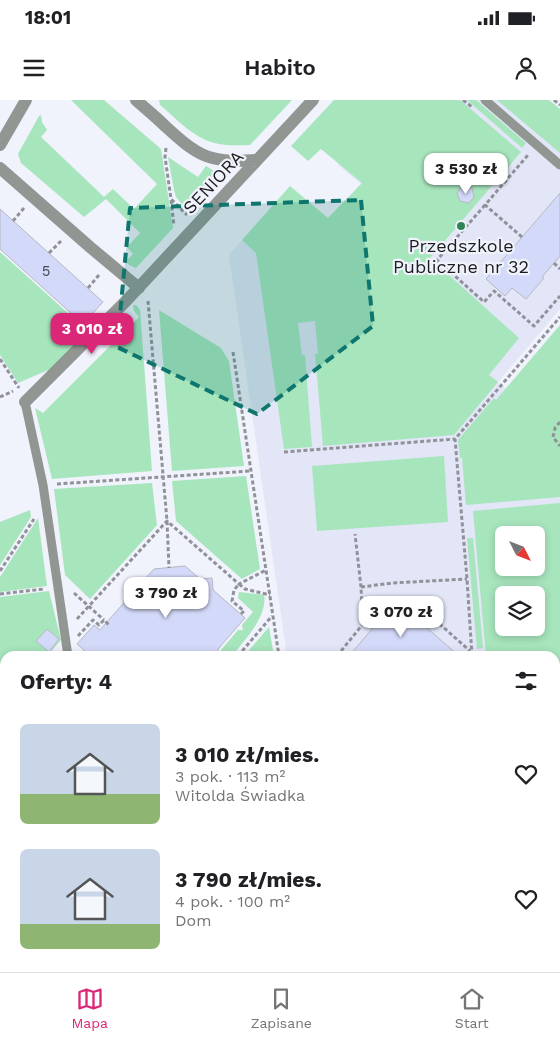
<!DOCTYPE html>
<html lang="pl">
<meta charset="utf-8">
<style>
body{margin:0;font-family:"Work Sans",sans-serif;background:#f2f2f2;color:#202124;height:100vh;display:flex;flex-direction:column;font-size:19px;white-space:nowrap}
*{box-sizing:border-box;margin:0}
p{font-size:16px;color:#757577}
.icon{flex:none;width:28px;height:28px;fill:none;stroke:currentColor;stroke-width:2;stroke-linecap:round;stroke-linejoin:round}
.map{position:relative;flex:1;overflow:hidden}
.sheet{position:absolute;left:0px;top:551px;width:560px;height:321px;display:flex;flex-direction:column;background:#fff;border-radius:15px 15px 0 0;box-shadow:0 2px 8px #0003}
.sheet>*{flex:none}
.needle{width:32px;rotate:132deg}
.controls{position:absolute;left:495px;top:426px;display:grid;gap:10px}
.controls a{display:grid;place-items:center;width:50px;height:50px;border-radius:8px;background:#fff;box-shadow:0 2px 8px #0003;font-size:25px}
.price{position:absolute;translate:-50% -42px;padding:0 11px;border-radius:10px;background:#fff;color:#222;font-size:16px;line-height:32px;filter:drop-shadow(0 1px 2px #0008)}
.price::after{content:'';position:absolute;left:50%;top:30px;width:15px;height:11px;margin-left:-8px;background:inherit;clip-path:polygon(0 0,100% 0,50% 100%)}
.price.current{background:#db2777;color:#fff}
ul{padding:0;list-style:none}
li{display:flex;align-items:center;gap:15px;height:125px;padding:0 20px}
li span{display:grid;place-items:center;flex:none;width:140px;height:100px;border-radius:8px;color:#555}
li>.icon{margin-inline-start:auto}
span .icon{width:60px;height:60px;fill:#fffc;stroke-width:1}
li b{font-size:21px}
h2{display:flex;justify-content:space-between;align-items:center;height:60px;padding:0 20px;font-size:21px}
.status{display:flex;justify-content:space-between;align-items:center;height:35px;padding:0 25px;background:#fff;direction:ltr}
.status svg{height:14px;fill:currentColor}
header{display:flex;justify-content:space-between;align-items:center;height:65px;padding:0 20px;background:#fff;font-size:22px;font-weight:600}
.tabs{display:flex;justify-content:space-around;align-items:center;height:70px;border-top:1px solid #e0e0e0;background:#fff;font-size:14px;color:#757577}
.tabs a{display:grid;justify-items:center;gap:2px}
.tabs .current{color:#db2777}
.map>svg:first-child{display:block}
.built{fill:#e2e6f7;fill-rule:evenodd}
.green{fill:#a7e5bd;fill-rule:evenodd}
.building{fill:#d3d9f8;stroke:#b7b8c2}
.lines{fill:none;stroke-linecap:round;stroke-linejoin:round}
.path{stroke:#919299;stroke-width:3;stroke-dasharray:4 2.5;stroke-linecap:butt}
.lane{stroke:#929693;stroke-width:9}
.street{stroke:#929693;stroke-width:12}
.marked{fill:#0f766e;fill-opacity:0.2;stroke:#0f766e;stroke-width:4;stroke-dasharray:10 6;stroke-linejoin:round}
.poi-dot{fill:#308456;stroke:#f0f2fc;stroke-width:2}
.labels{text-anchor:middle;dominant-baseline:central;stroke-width:4.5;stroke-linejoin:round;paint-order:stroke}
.number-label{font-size:15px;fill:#494b55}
.street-label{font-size:18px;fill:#1b1c1f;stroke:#f0f2fc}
.poi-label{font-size:18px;fill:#1b1c1f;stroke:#f0f2fc}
</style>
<div class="status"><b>18:01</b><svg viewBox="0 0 49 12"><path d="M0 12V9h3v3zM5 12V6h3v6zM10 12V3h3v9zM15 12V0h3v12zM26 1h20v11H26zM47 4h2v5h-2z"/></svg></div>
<header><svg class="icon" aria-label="menu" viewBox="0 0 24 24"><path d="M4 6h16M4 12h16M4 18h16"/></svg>Habito<svg class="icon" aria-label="person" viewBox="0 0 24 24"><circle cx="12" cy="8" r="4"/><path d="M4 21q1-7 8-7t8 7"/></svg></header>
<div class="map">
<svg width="560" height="872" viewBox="0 0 560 872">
<rect width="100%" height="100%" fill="#f0f2fc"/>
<path class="built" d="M393,0H508L560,44V209L498,282L506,289L496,300L560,354V872H338L332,868H555V556H287L229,155L280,98L341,149L383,102L338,65ZM504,435H536V468H504ZM504,495H536V528H504Z
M9,868H226L231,872H5Z"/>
<path class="green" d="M71,0H104L161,49L173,128L136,168L131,166L125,162L133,154L127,147L140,133L106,99L84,117L21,63L18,54L39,16L41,15L42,22L47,30L41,37L104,97L113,89L134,109L157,84Z
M159,0H292L250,45C240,45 229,46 219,44C195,40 178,20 160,5Z
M334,0H460L521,52L430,158L519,238L489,275L498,282L454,335L323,346L315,254L318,253L315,221L298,223L302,255H305L312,347L284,349L256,153L242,140L290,86L328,118L362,83L321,49L308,61L291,46Z
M467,0H476L526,43L522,48Z
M497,0H549L560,9V53Z
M168,57L198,77L206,66L214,71L218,79L188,112L176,97L174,90Z
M0,152L89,232L53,268L18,283L0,255Z
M134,205H136L140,210L152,371L52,379L35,308L43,313L139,217L134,211L133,206Z
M159,210L221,248L229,261L244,366L172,371Z
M560,225V397L466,405L462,358H460L458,340L494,298L496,300Z
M444,356L448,422L317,431L312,366Z
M246,376L260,469L242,479L176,421L172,381Z
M152,383L157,425L90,499L65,475L54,389Z
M560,403V576H555V556H486L473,411ZM504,435H536V468H504ZM504,495H536V528H504Z
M30,410L31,417L0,465V422Z
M38,418L47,486L0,492V477Z
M467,438H473L483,548L477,549Z
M49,491L61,540L47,556H5V617L3,619L5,621V868H33L29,872H0V497Z
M239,492L264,495C268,516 244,541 232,556H221V550L238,530H243L242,525L253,512L238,498Z
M269,527L274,556H244Z
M555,587H560V636L555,642Z
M555,867L560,872H500L499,868Z
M43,868H112L108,872H49Z
M182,868H320L321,872H181L183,869Z"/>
<path class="building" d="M463,86L472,88L474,97L469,103L460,101L457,93Z
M560,93V156L542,177L544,178L526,199L512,188L505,196L486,179Z
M0,109L103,202L83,224L0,149Z
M185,466L200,479L212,478L213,490L245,518L218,549V556H84V550L77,544L94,525L100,530L129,497L128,484L141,483L154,469Z
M396,501L459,556H349Z
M47,529L59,539L49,552L36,541Z"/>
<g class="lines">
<path class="path" d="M463,0L472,7
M554,0L560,5
M166,48L165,57L171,99L187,115
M171,100L174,126
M485,105L437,160L484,202L494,191L534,226L560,196
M13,121L24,108
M522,137L485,105L528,55
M49,153L61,141
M554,163L560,169
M88,188L99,175
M148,201L167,421L169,468
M233,252L279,556
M0,259L19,288
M0,297L13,291
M560,322L555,328L553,337L560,346
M284,352L455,339
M57,384L250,371
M0,471L34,419
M361,487L392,483L467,479
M74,493L104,520
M0,494L44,489
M415,502L470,551
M241,514L244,511L232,501L234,490L239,484L245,489L270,495
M77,519L167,421L239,484L266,470
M78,536L93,520L99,525L104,520L109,525
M238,556L272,516
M337,556L363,524L361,487L355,434
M472,556L467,479L455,339L560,217
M555,582L560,581
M0,665L5,669
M0,816L5,811
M41,868L46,872
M145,868L150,872
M311,868L317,872
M325,868L327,872
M491,868L492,872
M33,872L37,868"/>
<path class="lane" d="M485,0L560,65
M25,302L43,385L68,556"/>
<path class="street" d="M136,0C146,9 156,17 165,26C177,37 191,50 206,56C222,62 240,61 257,60
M0,45L26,0
M0,68L90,147L139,188
M25,302L127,200L313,0"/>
</g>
<path class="marked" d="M361,100L373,226L257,314L117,247L130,108Z"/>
<circle class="poi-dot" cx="461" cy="126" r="5"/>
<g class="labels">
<g class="number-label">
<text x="46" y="171">5</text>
</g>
<g class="street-label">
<text transform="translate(213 82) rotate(-47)">SENIORA</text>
</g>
<g class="poi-label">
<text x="461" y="145">Przedszkole<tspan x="461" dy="21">Publiczne nr 32</tspan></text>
</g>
</g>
</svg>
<div class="controls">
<a><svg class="needle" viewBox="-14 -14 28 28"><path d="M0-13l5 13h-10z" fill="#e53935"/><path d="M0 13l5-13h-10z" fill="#757577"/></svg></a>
<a><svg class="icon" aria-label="layers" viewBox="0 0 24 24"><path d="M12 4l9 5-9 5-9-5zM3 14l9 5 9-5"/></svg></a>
</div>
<b class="price" style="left:466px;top:95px">3 530 zł</b>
<b class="price current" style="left:92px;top:255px">3 010 zł</b>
<b class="price" style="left:166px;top:519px">3 790 zł</b>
<b class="price" style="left:401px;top:538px">3 070 zł</b>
<section class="sheet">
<h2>Oferty: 4<svg class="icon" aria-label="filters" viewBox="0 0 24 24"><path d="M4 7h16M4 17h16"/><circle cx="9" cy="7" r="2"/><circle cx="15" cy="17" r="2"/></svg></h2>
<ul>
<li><span style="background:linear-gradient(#c9d6e8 70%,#8fb573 0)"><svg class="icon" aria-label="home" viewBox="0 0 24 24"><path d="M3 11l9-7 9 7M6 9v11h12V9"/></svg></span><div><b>3 010 zł/mies.</b><p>3 pok. · 113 m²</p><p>Witolda Świadka</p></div><svg class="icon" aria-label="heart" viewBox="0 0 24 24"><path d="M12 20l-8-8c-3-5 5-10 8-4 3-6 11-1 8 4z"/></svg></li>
<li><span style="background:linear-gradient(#c9d6e8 75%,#8fb573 0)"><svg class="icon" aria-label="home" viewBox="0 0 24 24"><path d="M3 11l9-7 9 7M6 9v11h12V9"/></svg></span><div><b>3 790 zł/mies.</b><p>4 pok. · 100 m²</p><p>Dom</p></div><svg class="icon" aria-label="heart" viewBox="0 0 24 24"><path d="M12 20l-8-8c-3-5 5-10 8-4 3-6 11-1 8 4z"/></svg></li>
</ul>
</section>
</div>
<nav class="tabs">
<a class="current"><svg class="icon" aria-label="map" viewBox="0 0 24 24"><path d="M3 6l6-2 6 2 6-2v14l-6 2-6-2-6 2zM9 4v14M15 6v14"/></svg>Mapa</a>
<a><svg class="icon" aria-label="saved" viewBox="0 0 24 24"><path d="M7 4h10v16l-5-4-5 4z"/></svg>Zapisane</a>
<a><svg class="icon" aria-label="home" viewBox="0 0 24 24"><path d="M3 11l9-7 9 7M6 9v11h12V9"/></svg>Start</a>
</nav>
